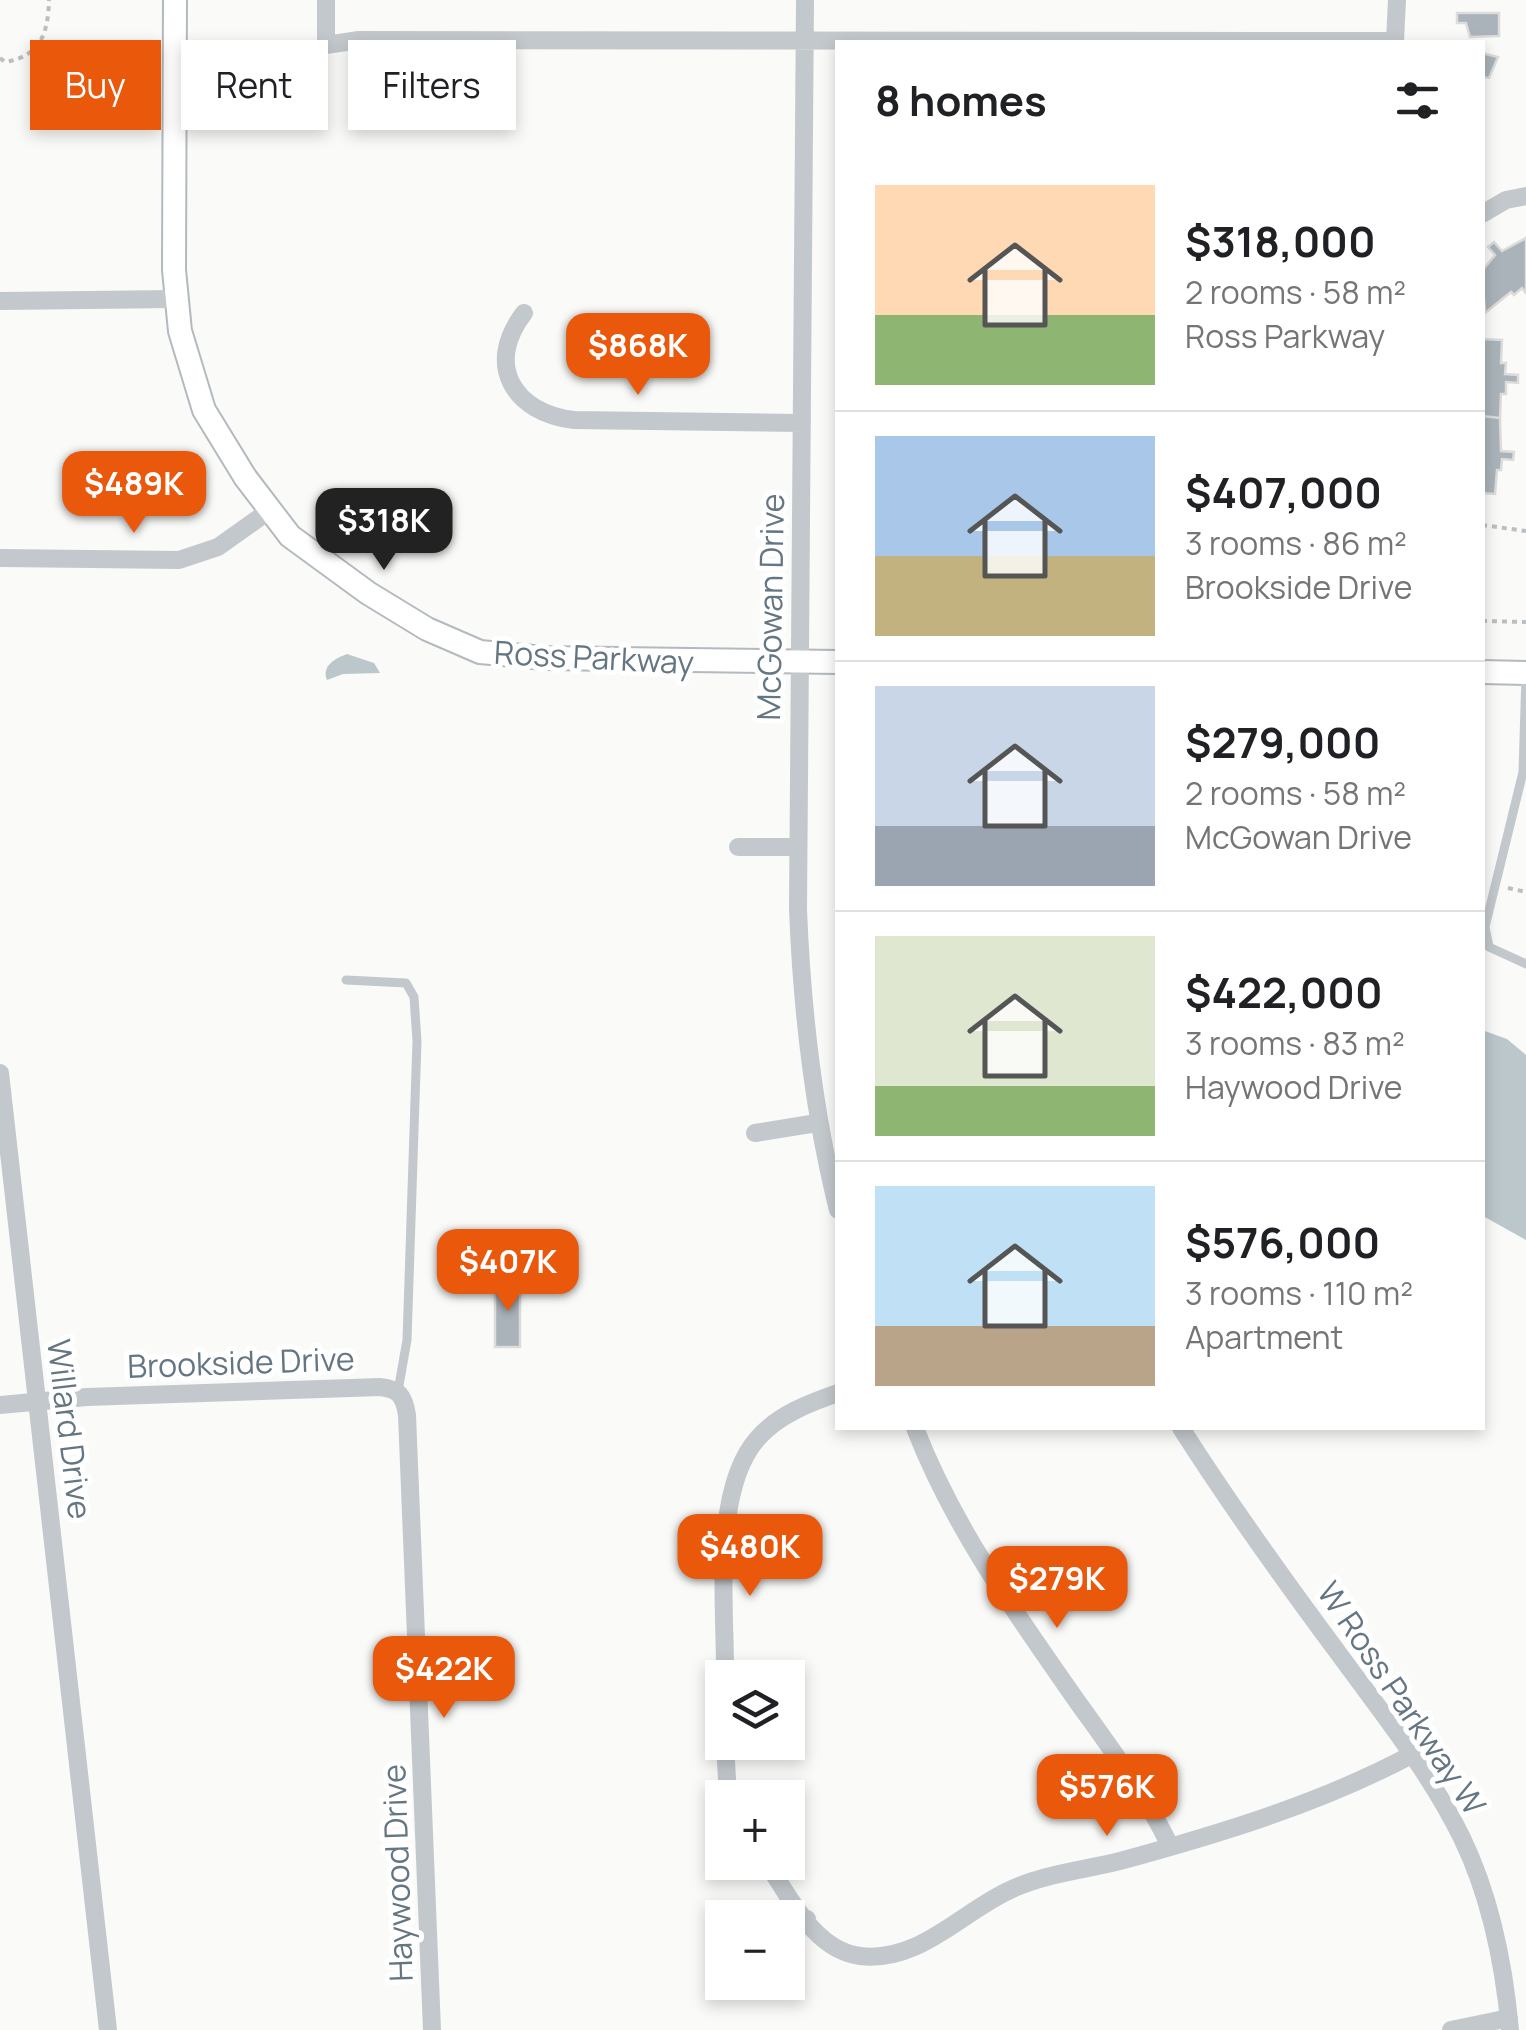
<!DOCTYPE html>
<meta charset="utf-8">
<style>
body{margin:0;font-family:Manrope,sans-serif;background:#f6f6f6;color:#202124;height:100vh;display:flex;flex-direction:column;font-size:38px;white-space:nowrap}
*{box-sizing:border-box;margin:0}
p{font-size:32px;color:#757577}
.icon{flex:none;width:55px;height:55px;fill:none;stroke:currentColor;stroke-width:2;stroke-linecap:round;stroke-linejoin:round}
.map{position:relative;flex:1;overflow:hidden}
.sheet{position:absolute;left:835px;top:40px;width:650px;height:1390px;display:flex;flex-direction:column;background:#fff;border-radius:0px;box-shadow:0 5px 15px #0003}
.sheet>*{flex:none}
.guide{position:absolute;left:30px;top:40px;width:655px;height:90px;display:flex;gap:20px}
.fabs{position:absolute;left:705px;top:1660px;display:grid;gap:20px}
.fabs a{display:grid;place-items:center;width:100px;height:100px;border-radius:0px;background:#fff;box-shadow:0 5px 15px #0003;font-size:50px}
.price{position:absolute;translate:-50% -85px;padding:0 22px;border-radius:20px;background:#ea580c;color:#fff;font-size:32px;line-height:65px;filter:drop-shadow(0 2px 5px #0008)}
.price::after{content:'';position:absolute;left:50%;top:60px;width:30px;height:22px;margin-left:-15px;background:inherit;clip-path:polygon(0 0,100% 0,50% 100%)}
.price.current{background:#222;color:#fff}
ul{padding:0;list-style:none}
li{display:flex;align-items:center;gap:30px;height:250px;padding:0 40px}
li+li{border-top:2px solid #e0e0e0}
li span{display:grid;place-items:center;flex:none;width:280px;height:200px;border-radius:0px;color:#555}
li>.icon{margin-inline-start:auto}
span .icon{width:120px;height:120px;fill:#fffc;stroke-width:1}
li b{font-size:42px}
h2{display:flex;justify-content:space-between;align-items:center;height:120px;padding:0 40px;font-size:42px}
.tag{padding:0 35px;border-radius:0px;background:#fff;box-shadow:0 5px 15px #0003;font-size:35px;line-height:90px}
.tag.current{background:#ea580c;color:#fff}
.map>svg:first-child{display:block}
.water{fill:#bbc7cb}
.building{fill:#aab3b9;stroke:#dcdcda;stroke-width:2.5}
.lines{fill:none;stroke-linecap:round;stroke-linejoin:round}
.secondary-casing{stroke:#b3babf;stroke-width:26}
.path{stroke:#bbbfc2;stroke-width:4;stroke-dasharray:5 5;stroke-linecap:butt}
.lane{stroke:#c3c8cc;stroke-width:9}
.street{stroke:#c3c8cc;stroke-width:18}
.secondary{stroke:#fff;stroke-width:22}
.labels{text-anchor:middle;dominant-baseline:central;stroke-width:10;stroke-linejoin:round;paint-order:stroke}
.street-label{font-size:32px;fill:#657683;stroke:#fff}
</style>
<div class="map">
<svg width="1526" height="2030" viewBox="0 0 1526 2030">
<rect width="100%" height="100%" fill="#fafaf8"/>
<path class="water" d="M347,654L374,663L380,673L343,674L327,680C321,666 336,658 347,654Z
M1482,1030L1507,1039L1526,1055V1240L1483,1216Z"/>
<path class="building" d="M1457,13H1499V36L1470,37L1466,23H1457Z
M1482,53L1498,57L1489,78L1482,77Z
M1526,238V293L1522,288L1514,295L1511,292L1485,313L1482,271L1495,255L1488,247L1494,242L1502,251Z
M1482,339L1502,340L1501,363H1506L1505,374L1518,375V383L1506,382V394H1501L1500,418L1482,416Z
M1482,416L1500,418L1501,451L1514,452L1513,460L1502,459L1501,470H1497L1495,494L1482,493Z
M520,1281V1347H495V1282Z"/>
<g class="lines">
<defs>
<path id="secondary" d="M175,0L174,270L180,331L204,410L245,477L290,536L368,593L427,629L480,652L544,658L838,662
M1482,672L1526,673"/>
</defs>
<use href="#secondary" class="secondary-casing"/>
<path class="path" d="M0,58L5,62C41,56 48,33 49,0
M1482,525L1526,531
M1482,621L1526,622
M1508,888L1526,892"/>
<path class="lane" d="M1526,675L1523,772L1485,927L1489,947L1526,964
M346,980L406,983L414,997L417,1041L407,1340L398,1391"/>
<path class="street" d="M326,0V45L359,40L1378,41H1395L1397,0
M805,0L798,909C802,1012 813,1110 838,1210
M1482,214L1506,200L1526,196
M0,301L175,299
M524,313C484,365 514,413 574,420L802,423
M0,558L179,560L218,547L270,510
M738,847H797
M0,1073L108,2030
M755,1133L817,1123
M0,1405L87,1397L380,1387C399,1389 404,1396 407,1415L432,2030
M915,1428C954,1529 1017,1615 1079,1704C1112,1750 1145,1794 1170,1846
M1181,1428C1230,1505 1284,1580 1339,1654C1382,1713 1429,1771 1462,1838C1491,1898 1504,1964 1510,2030
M725,1678C726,1611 711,1490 758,1438C778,1415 809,1403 838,1393
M725,1742L728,1798
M766,1862C790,1897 814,1950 860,1956C919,1963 960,1913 1010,1890C1043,1874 1084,1870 1120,1861C1219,1834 1322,1803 1413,1754
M788,1936L807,1919
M1451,2030L1509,2018"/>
<use href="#secondary" class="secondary"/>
</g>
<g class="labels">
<g class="street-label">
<text transform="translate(770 607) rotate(-89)">McGowan Drive</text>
<text transform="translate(594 657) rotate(3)">Ross Parkway</text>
<text transform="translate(241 1362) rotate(-2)">Brookside Drive</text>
<text transform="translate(70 1429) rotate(83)">Willard Drive</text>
<text transform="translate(1402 1698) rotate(56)">W Ross Parkway W</text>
<text transform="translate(397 1873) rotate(-92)">Haywood Drive</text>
</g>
</g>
</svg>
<div class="fabs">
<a><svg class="icon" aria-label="layers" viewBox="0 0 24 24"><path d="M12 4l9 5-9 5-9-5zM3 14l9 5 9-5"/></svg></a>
<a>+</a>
<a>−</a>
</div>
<b class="price" style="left:638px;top:398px">$868K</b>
<b class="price" style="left:134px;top:536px">$489K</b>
<b class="price current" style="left:384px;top:573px">$318K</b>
<b class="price" style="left:508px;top:1314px">$407K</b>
<b class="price" style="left:750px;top:1599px">$480K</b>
<b class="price" style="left:1057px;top:1631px">$279K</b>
<b class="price" style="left:444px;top:1721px">$422K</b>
<b class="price" style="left:1107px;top:1839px">$576K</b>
<div class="guide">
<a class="tag current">Buy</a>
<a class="tag">Rent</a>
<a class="tag">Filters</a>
</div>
<section class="sheet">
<h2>8 homes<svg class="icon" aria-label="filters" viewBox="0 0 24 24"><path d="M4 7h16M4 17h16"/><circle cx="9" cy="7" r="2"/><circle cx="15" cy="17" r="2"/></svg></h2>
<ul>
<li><span style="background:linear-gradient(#ffd9b3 65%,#8fb573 0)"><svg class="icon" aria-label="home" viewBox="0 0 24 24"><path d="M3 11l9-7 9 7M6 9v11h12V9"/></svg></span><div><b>$318,000</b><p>2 rooms · 58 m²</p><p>Ross Parkway</p></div></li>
<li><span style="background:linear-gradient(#a9c7e8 60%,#c2b280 0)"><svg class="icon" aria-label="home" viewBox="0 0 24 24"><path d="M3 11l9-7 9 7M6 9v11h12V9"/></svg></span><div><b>$407,000</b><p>3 rooms · 86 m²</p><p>Brookside Drive</p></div></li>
<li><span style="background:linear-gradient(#c9d6e8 70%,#9aa5b1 0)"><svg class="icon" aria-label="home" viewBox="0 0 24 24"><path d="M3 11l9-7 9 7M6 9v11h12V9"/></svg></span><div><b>$279,000</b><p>2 rooms · 58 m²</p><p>McGowan Drive</p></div></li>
<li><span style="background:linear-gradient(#dfe7d0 75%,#8fb573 0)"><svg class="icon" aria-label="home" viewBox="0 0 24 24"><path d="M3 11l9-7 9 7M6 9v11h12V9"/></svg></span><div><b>$422,000</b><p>3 rooms · 83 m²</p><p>Haywood Drive</p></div></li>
<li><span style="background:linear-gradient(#bfe0f5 70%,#b9a48a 0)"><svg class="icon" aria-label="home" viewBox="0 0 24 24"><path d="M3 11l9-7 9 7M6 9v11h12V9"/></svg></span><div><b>$576,000</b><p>3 rooms · 110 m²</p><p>Apartment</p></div></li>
</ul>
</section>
</div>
